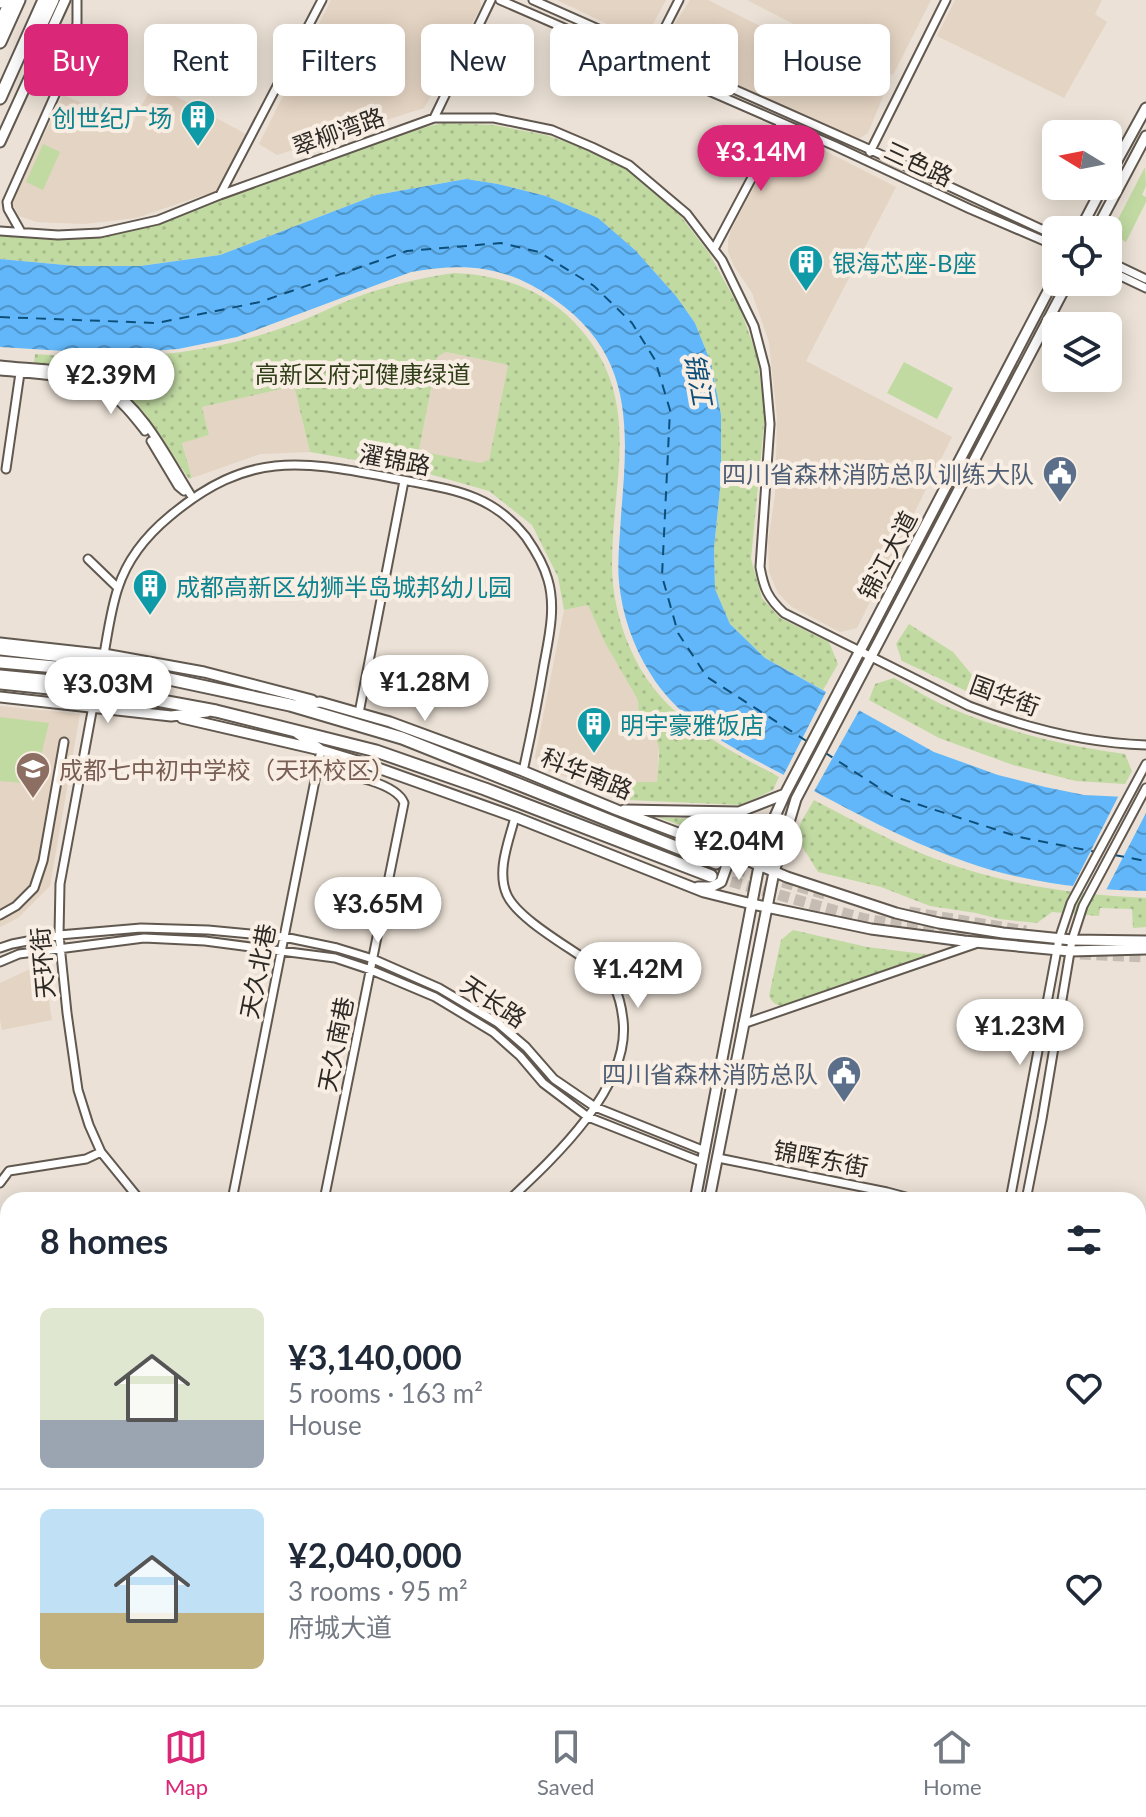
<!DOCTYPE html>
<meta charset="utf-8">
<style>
body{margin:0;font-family:Lato,"Noto Sans SC",sans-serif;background:#f2f2f3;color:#1f2937;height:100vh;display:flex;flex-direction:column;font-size:30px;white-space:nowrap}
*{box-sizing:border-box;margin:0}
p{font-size:26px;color:#747a83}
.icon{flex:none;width:44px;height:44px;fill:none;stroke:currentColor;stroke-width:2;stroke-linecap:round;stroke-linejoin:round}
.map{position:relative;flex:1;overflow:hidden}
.drawer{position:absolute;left:0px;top:1192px;width:1146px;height:514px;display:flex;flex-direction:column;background:#fff;border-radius:24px 24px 0 0;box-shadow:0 4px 20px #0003}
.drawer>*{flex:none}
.top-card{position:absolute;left:24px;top:24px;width:1098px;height:72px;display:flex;gap:16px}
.needle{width:52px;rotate:280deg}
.fabs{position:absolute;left:1042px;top:120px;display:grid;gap:16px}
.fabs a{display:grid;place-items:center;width:80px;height:80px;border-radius:12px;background:#fff;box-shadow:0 4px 20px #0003;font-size:40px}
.price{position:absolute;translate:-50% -68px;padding:0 18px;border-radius:28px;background:#fff;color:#222;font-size:26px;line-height:52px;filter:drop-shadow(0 2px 4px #0008)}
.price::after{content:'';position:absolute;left:50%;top:48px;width:24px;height:18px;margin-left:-12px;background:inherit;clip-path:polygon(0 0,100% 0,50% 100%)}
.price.active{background:#db2777;color:#fff}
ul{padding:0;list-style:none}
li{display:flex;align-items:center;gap:24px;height:200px;padding:0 40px}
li+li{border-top:2px solid #e0e1e3}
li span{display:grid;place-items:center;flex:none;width:224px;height:160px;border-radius:12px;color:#555}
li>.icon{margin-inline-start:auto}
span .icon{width:96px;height:96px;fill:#fffc;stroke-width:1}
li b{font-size:34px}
h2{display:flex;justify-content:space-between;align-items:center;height:96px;padding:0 40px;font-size:34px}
.tag{padding:0 28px;border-radius:12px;background:#fff;box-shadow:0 4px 20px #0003;font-size:28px;line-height:72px}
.tag.active{background:#db2777;color:#fff}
.tab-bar{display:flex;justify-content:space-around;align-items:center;height:112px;border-top:2px solid #e0e1e3;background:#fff;font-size:22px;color:#747a83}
.tab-bar a{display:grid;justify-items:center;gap:4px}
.tab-bar .active{color:#db2777}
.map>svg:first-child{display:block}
.built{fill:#e4d4c3}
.green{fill:#c1daa2}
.forest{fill:url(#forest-firs)}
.park{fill:url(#park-dots);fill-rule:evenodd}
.water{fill:url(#water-waves)}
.pier{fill:#ebe1d6}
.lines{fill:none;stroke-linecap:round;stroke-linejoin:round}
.ferry{stroke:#0e4f7a;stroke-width:2;stroke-dasharray:10 8;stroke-linecap:butt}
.major-tunnel{stroke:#c5bcb3;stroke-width:9;stroke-dasharray:9 4.5;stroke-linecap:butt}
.highway-tunnel{stroke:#c5bcb3;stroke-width:11;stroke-dasharray:11 5.5;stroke-linecap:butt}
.minor-casing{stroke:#61584f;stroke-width:11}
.major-casing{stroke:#61584f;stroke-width:13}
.highway-casing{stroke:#61584f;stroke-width:15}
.minor{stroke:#fff;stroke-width:7}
.major{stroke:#fff;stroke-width:9}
.highway{stroke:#fff;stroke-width:11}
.labels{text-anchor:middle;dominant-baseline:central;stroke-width:8;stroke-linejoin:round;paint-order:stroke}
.culture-label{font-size:24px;fill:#0d838f;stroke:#f9eee3;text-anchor:start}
.street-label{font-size:24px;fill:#2d2925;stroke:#f9eee3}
.park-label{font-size:24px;fill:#303f19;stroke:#f9eee3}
.service-label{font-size:24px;fill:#4e5e75;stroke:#f9eee3;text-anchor:end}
.education-label{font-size:24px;fill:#785e54;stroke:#f9eee3;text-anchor:start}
.water-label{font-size:26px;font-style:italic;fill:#0e4f7a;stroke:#f9eee3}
</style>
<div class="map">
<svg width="1146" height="1705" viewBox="0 0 1146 1705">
<defs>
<pattern id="forest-firs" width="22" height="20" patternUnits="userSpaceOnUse" patternTransform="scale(2)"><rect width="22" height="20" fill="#c1daa2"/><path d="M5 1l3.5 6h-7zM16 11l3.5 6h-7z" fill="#a6bb8b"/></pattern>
<pattern id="park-dots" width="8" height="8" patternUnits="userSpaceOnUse" patternTransform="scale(2)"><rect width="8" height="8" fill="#c1daa2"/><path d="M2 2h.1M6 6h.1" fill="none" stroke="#a6bb8b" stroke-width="1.8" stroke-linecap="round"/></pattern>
<pattern id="water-waves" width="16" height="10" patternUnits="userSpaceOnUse" patternTransform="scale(2)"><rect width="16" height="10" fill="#61b7f9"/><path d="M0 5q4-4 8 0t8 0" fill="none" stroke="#5095c9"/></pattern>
</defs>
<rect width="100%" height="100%" fill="#ebe1d6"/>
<path class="built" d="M331,0H480L481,7L424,108L277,155L259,144Z
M557,0H666L653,24L628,34Z
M690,0H708L886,89L868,133L857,140L673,58L668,34Z
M747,0H931L893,75Z
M955,0H1102L1095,14L1107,22L1064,98L937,36Z
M153,84L246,134L216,191L136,218L84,224L37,222L19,216L12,202L63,95L132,124Z
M792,134L896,187L806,361L952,437L857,628L840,632L792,607L778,593L769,572L768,543L775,495L777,418L769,342L752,293L734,266L728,252V240L731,230L779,139Z
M446,352L508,365L489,460L480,464L419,452L437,357Z
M294,386L310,452L260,454L192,478L182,442L209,435L202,407Z
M588,605L605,643L638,700L639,724L651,731L659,742L657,782H612L608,791L541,768L535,757L564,610Z
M0,706L80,714L50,886L18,918L0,927Z
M43,963L52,1020L2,1030L0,1020V983Z
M1141,1399L1146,1400V1518L1138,1517V1410Z
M1138,1557L1146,1559V1705H941L942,1698H1138Z
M653,1698H764L763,1705H658Z
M783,1698H919L918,1705H782Z"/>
<path class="green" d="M43,144L60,152L43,190L26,182Z
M1145,167L1146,186L1142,195L1146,197V202L1126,242L1119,238L1123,229H1113Z
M904,362L953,388L937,419L887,393Z
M0,717L49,723L34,784L0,781Z"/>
<path class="forest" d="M0,1479L8,1480V1603L0,1602Z"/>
<path class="park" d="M443,123L494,125L546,135L582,147L623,166L679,214L709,253L741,311L757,356L765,414L751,559L762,598L780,618L829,642L838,664L823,690L765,658L730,624L715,589L714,548L721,479V415L711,363L695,323L676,296L635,250L597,218L546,196L498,184L466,179L376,195L220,255L140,266H76L0,259V234L37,237L159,223L388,136Z
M454,273C500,275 541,288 574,322C645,396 612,476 612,565C612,593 619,623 630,648C659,716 718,744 779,777L773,790L741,805L628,800L608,791L611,782H657C658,753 667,740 639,724L638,700L605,643L588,605L564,610L558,577L532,525L489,491L422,472L310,452L294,386L202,407L209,435L182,443L192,478L189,479C158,434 139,388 83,371C67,367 50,366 34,363L35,354C127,362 208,356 296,323C315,316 333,306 352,299C385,286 420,278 454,273ZM446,352L508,365L489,460L480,463L419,451L437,357Z
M909,624L953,652L982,687L979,697L902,661L896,644Z
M894,678C914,689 934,702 955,710C1010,733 1067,746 1125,754L1132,771L1125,784L1076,781L1013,765L939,738L869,700L875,684Z
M814,800C856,822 897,845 941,861C1007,885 1077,895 1146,898V927L1133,928L1132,909L1100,908L1099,916L1052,912L1037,923L999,919L976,913L930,906L881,887L818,872L797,838L801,822Z
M657,817L740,821V823L747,824L749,834L732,843Z
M793,930L867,947L932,955L787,1006C777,1006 773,1004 769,996L781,940Z"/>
<path class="water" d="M466,179L498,184L546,196L598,218L635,250L676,296L695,323L711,363L721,415V479L714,548L715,589L730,624L765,658L934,752L998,775L1045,787L1084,795L1146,798V891C1094,890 1041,884 991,870C923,850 861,816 799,783C746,754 682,727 650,673C633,646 622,614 619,582C617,561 620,538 621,516C628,430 635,355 554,299C507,266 467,262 411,272L237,337L178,349L113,354L0,347V259L76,266H140L220,255L376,195Z"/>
<path class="pier" d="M828,688L861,707L812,795L782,778Z
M1120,793L1146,794V813L1104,894L1071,890Z"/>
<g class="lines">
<path class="ferry" d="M0,317L157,323L260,302L407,251L501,243L539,252L594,286L632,323L655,360L670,410L662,576L678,633L707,677L808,742
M824,752L892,796L1019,837L1096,852
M1114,855L1146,861"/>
<path class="major-tunnel" d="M611,1705L612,1698
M622,1705L623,1698"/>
<path class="highway-tunnel" d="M719,864L829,895
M715,877L865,919L987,939
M909,912L1026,931
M1048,945L1094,947
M1080,954L1146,957"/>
<defs>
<path id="minor" d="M500,0L835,146L970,209L1056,246
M533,0L871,150L1056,236
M651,55L679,0
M434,118L491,0
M870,152L946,0
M220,195L322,0
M0,231L58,235L100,233L158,220L220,195L434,118H494L552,130L592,147L629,165L687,214L722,260L754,326L765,368L770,424L760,567C764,589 768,598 784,613L969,706C1026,728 1085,743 1146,745
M21,232L8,209L7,202L67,68L77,23V0
M714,249L781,123
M1108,261L1146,279
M1108,270L1146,288
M0,365C33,369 75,367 104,384C144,408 168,459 192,497
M0,371C33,374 75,375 105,391C121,400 134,417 145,431
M151,441L178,486L184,491
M6,469L20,373
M88,559L118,588
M104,654C108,632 111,609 118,588C127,560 147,535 170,516C253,447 306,462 403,480C454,490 492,494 526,537C535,550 544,565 548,580C556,607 549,637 544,664C538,700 531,735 523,771
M93,706L60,884L59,935L67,1013L78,1090L89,1125L101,1152L140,1200
M359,713L404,481
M317,769C339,773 396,781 404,803L324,1200
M0,915L16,906L34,888L43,861L64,742
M0,948L12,944L59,935L141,928L208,930L284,937L337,948L373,959L439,988L498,1023L526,1047L554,1079L595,1107L705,1151
M0,962L19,954L144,938L205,941L335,958L371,970L435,997L493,1032L520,1056L543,1083L588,1117L702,1162
M743,1024L975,944
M718,1158L887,1192L917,1200
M0,1183L9,1171L86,1159L101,1152
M232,1200L321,750
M509,1200C554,1158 631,1087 623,1020C620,993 614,980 592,964C569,947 518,919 507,895C496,871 509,841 515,817
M1010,1200L1059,939L1071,903L1146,764
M1026,1200L1042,1119L1072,940L1083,906L1146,788
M0,1330L8,1332
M0,1342L8,1343
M1138,1383L1146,1349
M0,1470L8,1471
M1138,1522L1146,1523
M1138,1527L1146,1528
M1138,1536L1146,1537
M1138,1543L1146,1544
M0,1625L8,1627
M0,1686L8,1687
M82,1698L129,1705
M487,1698L535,1705
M641,1698L646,1705
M572,1705L582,1698
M601,1705V1698
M632,1705L633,1698
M771,1705L772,1698
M925,1705L926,1698
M936,1705L937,1698"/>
<path id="major" d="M0,3L1,0
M0,142L65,0
M1108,177L1146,108
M1080,230L1103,186
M1096,230L1146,136
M0,643L108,655
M104,654L204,672L312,700
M0,697L171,716L207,712
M294,705L320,702L390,722L523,771L617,810L723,850L787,877L896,913L939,923L1003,933L1072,940L1146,941
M182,718L316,749
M297,733L321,750L364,763L515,817L704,892L752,904L871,929L964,941L1070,951L1146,949
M624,810L739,812L785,794
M723,849L737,848L772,823
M698,887H711L721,882L726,868L725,856L717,850
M695,1200L759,866L772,823L785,794L1056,276
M709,1200L774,872L796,799L1068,282
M0,1645L8,1646
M0,1668L8,1669
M204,1698L251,1705
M357,1698L404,1705"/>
<path id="highway" d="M0,24L11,0
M38,32L53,0
M0,42L19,0
M0,98L44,0
M0,649L62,656L104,667
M0,662L155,676L290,705L402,738L716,863
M0,676L93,685L129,695L216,711L376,751L485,789L711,876
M0,683L107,694"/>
</defs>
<use href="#minor" class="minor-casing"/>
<use href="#major" class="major-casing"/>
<use href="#highway" class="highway-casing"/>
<use href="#minor" class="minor"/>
<use href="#major" class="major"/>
<use href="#highway" class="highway"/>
</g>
<defs>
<symbol id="building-pin" viewBox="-11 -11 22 30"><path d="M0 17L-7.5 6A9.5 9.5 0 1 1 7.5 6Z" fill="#0f9aa8" stroke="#f9eee3"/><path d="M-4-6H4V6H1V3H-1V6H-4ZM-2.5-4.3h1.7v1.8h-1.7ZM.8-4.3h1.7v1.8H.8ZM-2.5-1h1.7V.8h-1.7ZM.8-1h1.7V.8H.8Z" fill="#fff"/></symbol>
<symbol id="civic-pin" viewBox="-11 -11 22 30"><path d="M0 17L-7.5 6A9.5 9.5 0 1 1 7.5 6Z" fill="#5c6f8a" stroke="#f9eee3"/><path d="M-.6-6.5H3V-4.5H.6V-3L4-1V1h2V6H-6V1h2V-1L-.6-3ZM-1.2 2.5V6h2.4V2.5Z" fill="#fff"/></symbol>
<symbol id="school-pin" viewBox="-11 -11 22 30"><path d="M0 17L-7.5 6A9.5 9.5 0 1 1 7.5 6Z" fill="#8d6e63" stroke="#f9eee3"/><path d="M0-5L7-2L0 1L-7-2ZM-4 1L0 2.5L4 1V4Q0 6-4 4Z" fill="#fff"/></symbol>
</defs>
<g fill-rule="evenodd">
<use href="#building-pin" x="178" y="97" width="40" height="54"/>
<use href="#building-pin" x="786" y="242" width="40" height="54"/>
<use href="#civic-pin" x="1040" y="453" width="40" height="54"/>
<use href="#building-pin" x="130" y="566" width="40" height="54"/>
<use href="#building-pin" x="574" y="704" width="40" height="54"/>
<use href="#school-pin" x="13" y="749" width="40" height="54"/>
<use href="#civic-pin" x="824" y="1053" width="40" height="54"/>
</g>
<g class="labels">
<g class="culture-label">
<text x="172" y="117" text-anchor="end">创世纪广场</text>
<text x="832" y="262">银海芯座-B座</text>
<text x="176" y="586">成都高新区幼狮半岛城邦幼儿园</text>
<text x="620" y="724">明宇豪雅饭店</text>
</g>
<g class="street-label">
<text transform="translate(338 131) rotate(-20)">翠柳湾路</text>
<text transform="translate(919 163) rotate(25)">三色路</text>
<text transform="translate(395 459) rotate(11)">濯锦路</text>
<text transform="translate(887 555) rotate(-62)">锦江大道</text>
<text transform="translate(1005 695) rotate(20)">国华街</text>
<text transform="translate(587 773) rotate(22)">科华南路</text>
<text transform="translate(42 963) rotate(-95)">天环街</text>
<text transform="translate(257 971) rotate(-79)">天久北巷</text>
<text transform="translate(494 1001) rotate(34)">天长路</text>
<text transform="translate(335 1044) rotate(-79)">天久南巷</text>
<text transform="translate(821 1158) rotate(11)">锦晖东街</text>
</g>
<g class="park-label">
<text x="363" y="373">高新区府河健康绿道</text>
</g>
<g class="service-label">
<text x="1034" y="473">四川省森林消防总队训练大队</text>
<text x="818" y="1073">四川省森林消防总队</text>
</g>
<g class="education-label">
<text x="59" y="769">成都七中初中学校（天环校区）</text>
</g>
<g class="water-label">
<text transform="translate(699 379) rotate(80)">锦江</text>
</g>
</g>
</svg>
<div class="fabs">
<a><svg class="needle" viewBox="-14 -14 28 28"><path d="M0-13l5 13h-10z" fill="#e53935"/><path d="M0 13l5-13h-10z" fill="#747a83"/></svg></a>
<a><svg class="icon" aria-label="locate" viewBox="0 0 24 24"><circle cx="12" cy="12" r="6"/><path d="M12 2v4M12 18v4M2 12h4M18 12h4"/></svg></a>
<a><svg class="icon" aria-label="layers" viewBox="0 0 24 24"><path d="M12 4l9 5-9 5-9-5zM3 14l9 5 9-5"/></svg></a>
</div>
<b class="price active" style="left:761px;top:193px">¥3.14M</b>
<b class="price" style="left:111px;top:416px">¥2.39M</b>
<b class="price" style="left:425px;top:723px">¥1.28M</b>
<b class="price" style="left:108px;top:725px">¥3.03M</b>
<b class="price" style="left:739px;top:882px">¥2.04M</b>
<b class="price" style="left:378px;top:945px">¥3.65M</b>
<b class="price" style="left:638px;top:1010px">¥1.42M</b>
<b class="price" style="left:1020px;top:1067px">¥1.23M</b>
<div class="top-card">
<a class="tag active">Buy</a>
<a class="tag">Rent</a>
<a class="tag">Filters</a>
<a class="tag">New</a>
<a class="tag">Apartment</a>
<a class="tag">House</a>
</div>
<section class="drawer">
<h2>8 homes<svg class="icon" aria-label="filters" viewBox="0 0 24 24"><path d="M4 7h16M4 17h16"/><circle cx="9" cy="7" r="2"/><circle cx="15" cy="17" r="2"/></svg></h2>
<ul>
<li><span style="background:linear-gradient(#dfe7d0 70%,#9aa5b1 0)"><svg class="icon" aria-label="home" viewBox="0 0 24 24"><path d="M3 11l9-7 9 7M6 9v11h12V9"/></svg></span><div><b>¥3,140,000</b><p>5 rooms · 163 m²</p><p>House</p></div><svg class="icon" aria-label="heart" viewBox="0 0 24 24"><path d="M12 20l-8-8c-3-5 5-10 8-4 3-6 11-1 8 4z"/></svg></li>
<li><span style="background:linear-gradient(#bfe0f5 65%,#c2b280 0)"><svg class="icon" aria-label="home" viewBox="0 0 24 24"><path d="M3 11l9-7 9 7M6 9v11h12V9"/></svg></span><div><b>¥2,040,000</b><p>3 rooms · 95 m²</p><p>府城大道</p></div><svg class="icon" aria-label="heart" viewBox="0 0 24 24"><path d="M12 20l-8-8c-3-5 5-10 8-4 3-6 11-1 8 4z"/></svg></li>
</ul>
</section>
</div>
<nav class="tab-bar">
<a class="active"><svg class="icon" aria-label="map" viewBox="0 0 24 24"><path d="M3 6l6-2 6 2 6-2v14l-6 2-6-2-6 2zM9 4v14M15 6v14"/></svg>Map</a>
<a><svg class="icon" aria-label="saved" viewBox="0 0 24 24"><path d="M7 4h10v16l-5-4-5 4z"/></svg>Saved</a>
<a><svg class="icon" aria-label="home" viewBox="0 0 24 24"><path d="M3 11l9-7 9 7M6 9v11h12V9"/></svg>Home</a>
</nav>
